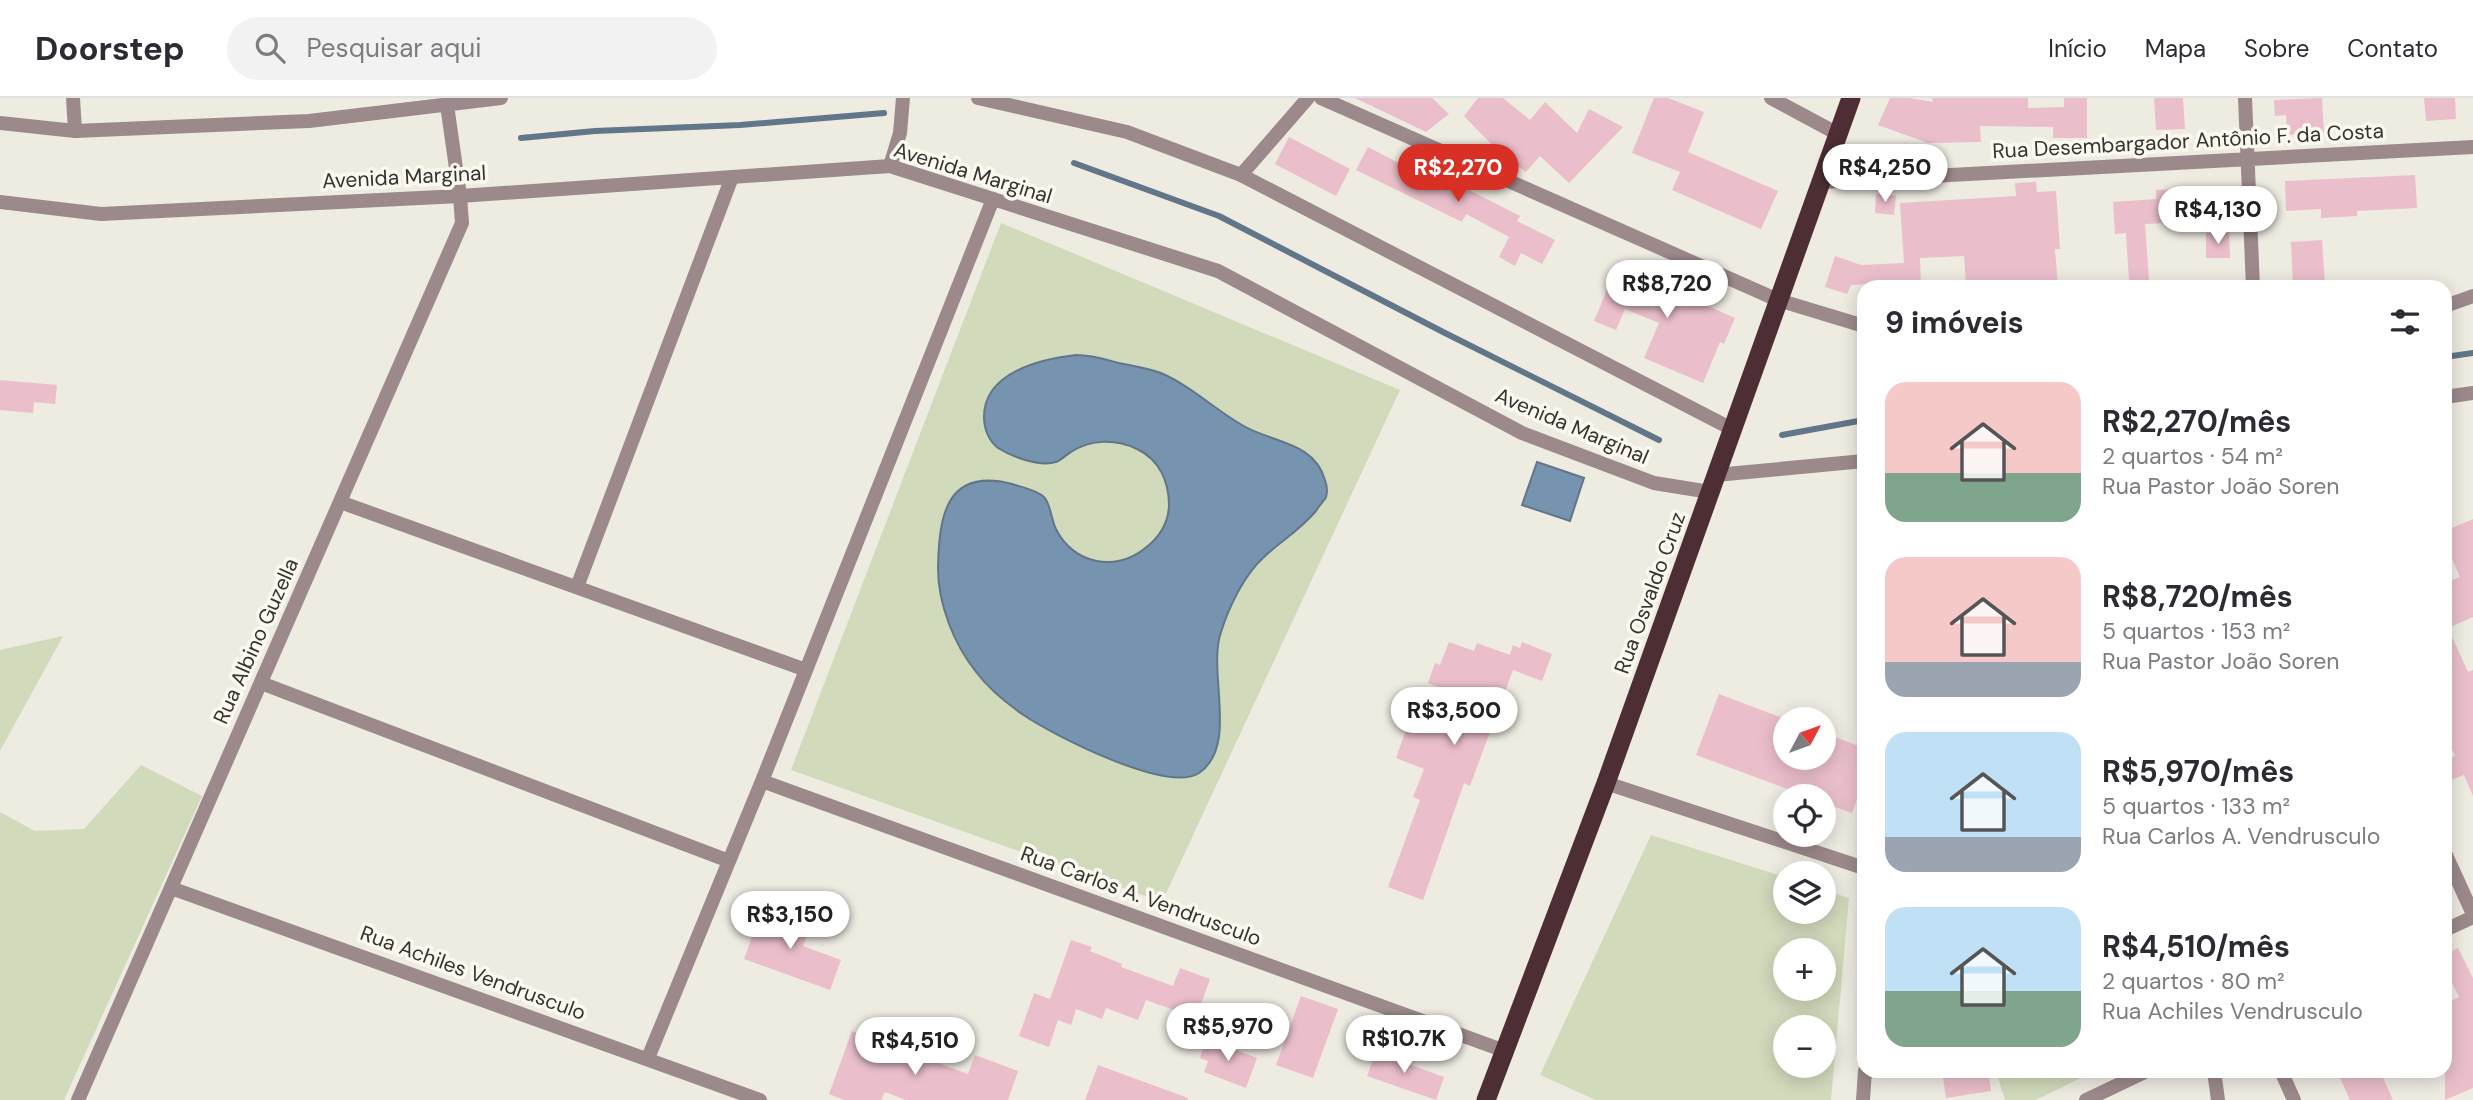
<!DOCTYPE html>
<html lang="pt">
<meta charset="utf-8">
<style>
body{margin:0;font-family:"DM Sans",sans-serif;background:#f2f2f3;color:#2b2b33;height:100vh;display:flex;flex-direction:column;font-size:26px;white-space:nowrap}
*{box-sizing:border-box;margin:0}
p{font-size:23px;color:#7c7c81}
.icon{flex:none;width:38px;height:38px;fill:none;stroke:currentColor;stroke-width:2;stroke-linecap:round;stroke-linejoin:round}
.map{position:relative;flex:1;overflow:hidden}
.drawer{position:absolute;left:1857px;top:182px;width:595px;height:798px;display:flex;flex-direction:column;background:#fff;border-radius:21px;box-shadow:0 4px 18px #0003}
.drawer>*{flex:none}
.needle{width:46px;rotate:49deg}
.fabs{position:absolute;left:1773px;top:609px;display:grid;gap:14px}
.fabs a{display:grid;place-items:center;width:63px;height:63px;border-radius:50%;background:#fff;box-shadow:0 4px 18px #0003;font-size:35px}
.price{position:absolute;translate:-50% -60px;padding:0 16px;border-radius:24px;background:#fff;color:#222;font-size:23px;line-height:46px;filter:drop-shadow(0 2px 4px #0008)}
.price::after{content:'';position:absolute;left:50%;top:42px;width:21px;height:16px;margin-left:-10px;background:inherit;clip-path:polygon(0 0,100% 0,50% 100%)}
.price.active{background:#d93025;color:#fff}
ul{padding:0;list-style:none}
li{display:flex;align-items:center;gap:21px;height:175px;padding:0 28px}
li span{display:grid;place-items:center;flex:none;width:196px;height:140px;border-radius:21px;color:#555}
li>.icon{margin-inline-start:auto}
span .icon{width:84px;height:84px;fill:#fffc;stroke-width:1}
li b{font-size:30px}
h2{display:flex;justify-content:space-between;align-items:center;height:84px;padding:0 28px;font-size:30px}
header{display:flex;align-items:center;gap:42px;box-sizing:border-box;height:98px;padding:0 35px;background:#fff;border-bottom:2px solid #e1e1e2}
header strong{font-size:33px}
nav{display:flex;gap:38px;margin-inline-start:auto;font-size:24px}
.search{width:490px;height:63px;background:#f2f2f3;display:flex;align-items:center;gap:18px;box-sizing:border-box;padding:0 24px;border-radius:38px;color:#7c7c81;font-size:26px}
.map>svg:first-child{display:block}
.green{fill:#d2dabc;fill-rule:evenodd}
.water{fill:#7693af;stroke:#627689;stroke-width:2}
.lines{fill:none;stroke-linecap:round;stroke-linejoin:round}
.stream{stroke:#627689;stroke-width:6}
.building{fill:#eabfcb}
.minor{stroke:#9c898c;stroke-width:14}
.tertiary{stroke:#9c898c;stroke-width:14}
.trunk{stroke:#4d2e34;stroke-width:19}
.labels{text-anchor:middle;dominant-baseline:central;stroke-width:7;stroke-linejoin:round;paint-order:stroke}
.street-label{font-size:21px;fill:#353430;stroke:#fbf8ef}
</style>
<header>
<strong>Doorstep</strong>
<div class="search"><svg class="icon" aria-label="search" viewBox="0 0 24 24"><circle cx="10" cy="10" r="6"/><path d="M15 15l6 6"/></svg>Pesquisar aqui</div>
<nav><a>Início</a><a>Mapa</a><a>Sobre</a><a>Contato</a></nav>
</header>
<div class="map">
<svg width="2473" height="1002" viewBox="0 0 2473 1002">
<rect width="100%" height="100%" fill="#eeebe1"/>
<path class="green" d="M1001,125L1400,292L1162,804L791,672Z
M63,538L0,653V552Z
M141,667L202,698L64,1002H0V714L35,733L84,731Z
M1651,737L1785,779V814H1824V792L1849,800L1831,1002H1596L1540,977ZM1824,852V891H1785V852ZM1824,929V968H1785V929Z
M1996,973H2095L2036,1002H2005Z"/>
<path class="water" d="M1076,257C1092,257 1104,261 1119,265C1133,268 1148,270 1161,275C1191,288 1214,311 1242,327C1271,345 1314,343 1325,382C1327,388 1328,393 1326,399C1324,403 1318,409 1316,413C1298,434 1283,441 1264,459C1244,477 1229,509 1221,534C1207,574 1239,648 1199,675C1167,696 1051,636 1022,616C1005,604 989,591 977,575C954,547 938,506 938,470C939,418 946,369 1012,386C1021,389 1037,392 1044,399C1051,407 1051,421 1056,431C1073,466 1115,474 1144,451C1159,440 1168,427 1169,408C1169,384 1160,362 1137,351C1116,341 1091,341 1071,354C1067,356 1060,363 1056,364C1040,369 1012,359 998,350C989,343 984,331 984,319C984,274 1041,261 1076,257Z
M1537,364L1584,380L1570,423L1522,407Z"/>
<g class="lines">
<path class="stream" d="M521,40L595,33L740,27L884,15
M1074,65L1219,118L1445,235L1659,342
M2445,259L2473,255
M1782,337L1864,322"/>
</g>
<path class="building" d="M1355,0H1432L1449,16L1426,34Z
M1478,0H1503L1530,22L1545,4L1577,35L1589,11L1623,29L1569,85L1540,58L1526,74L1500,55L1464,18Z
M1654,0H1668L1704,14L1688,54L1778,93L1761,131L1672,92L1680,74L1632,55Z
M1890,0H1909L1933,4L1932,0H2028V10L2064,9V0H2087V40H2053V29L1980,28L1981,44L1928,45L1878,27Z
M2154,0H2183L2185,31L2156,32Z
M2322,0L2324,35L2287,37L2286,17L2275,18L2274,2Z
M2424,0H2455L2456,21L2426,23Z
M1289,39L1350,71L1336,98L1275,66Z
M1368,49L1416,74L1420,67L1520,118L1517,123L1555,142L1542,166L1521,155L1515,168L1499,159L1509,139L1466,116L1462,124L1356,72Z
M2415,77L2417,110L2357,113V118L2321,120V111L2286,113L2285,83Z
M2036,84L2037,94L2056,93L2060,151H2055L2058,189H2011V184L1966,186L1964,158L1920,160L1921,189H1906V184L1851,187L1847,196L1825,189L1835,158L1861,167L1904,165L1900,105L2016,98L2015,85Z
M2186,91L2188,124L2145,126L2149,182L2129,183L2126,135L2115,136L2113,104L2156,101V92Z
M1876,96L1896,98L1894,117L1875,115Z
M2206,135H2229L2230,160H2206Z
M2322,142L2325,189H2293L2291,144Z
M1619,163L1691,193L1688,199L1735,220L1724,246L1720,244L1703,285L1644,260L1659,225L1625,211L1616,232L1594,223Z
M0,282L57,287L55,306L34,304L33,315L0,312Z
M2473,421V519L2448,530L2468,574L2473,572V698L2464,677L2451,682L2445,668V662L2455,658L2445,634V485L2460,479L2445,445V433Z
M1449,544L1474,553L1477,545L1510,557L1513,547L1520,550L1522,544L1552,556L1542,583L1513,572L1470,688L1464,685L1423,802L1388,789L1420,702L1413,699L1424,671L1396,660L1411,618L1435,627L1448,593L1428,585L1435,565L1440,567Z
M1719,596L1785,621V660H1824V635L1864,650V682L1852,715L1824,705V698H1806L1696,657Z
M762,812L810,830L803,848L841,862L830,892L744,861Z
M1071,842L1092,849L1090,853L1122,866L1121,869L1173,888L1180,870L1210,881L1196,920L1146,902L1138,922L1106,910L1102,921L1076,911L1071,927L1058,922L1049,949L1019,938L1034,895L1050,901Z
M2458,850L2473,880V990L2445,1002V906L2459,899L2445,870V856Z
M1301,898L1338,911L1313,980L1276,967Z
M852,933L878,944L916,972L921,959L968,976L975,957L1018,973L1008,1002H906L885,994L881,1002H844L829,996Z
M1206,941L1257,960L1246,990L1204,974L1208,963L1200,960Z
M1377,950L1399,958L1397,962L1444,979L1436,1002L1367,978Z
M1098,967L1188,1000V1002H1085Z
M1942,973H1988L1991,993L1946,1000Z
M2337,973H2380L2393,1002H2350Z"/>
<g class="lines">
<path class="minor" d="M73,0L75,33
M1321,0L1778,202L1864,228
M1771,0L1838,36
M2245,0L2253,189
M890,68L900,35L903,0
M1241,77L1308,0
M1821,84L2473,49
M2445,208L2473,198
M2445,299L2473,295
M1716,377L1864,363
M340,404L806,572
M577,489L732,79
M261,585L729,763
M762,683L1505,953
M1606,685L1864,770
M2445,755L2473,816
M171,790L760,1002
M2445,832L2473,819
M648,960L762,683L993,101
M2214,973L2218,1002
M2281,973L2294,1002
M78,1002L462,125L460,98
M1863,1002L1865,973
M2086,1002L2147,973"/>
<path class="tertiary" d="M978,0L1127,34L1241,77L1732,331
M447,7L460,98
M0,25L75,33L309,23L501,0
M0,104L101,116L460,98L890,68L1218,173L1522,335L1654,385L1710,394"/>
<path class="trunk" d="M1486,1002L1606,685L1851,0"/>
</g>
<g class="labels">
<g class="street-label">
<text transform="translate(2188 43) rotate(-3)">Rua Desembargador Antônio F. da Costa</text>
<text transform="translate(973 75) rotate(17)">Avenida Marginal</text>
<text transform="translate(404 79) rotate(-3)">Avenida Marginal</text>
<text transform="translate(1572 328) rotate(23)">Avenida Marginal</text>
<text transform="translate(1650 495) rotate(-70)">Rua Osvaldo Cruz</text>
<text transform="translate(256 543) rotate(-66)">Rua Albino Guzella</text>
<text transform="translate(1141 798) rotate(20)">Rua Carlos A. Vendrusculo</text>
<text transform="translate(473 875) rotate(20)">Rua Achiles Vendrusculo</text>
</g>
</g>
</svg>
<div class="fabs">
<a><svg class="needle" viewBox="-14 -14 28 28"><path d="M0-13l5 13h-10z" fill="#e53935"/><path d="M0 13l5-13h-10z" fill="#7c7c81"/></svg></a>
<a><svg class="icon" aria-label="locate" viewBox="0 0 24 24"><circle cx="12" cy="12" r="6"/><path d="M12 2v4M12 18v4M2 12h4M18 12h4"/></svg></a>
<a><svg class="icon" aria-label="layers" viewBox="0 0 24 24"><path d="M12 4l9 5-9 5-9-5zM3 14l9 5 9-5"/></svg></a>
<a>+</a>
<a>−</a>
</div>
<b class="price active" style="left:1458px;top:106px">R$2,270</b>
<b class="price" style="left:1885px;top:106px">R$4,250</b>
<b class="price" style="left:2218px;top:148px">R$4,130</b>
<b class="price" style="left:1667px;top:222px">R$8,720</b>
<b class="price" style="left:1454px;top:649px">R$3,500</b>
<b class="price" style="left:790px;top:853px">R$3,150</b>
<b class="price" style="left:1228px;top:965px">R$5,970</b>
<b class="price" style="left:1404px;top:977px">R$10.7K</b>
<b class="price" style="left:915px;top:979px">R$4,510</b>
<section class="drawer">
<h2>9 imóveis<svg class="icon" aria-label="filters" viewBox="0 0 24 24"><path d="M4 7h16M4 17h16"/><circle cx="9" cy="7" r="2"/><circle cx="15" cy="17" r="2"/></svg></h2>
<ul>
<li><span style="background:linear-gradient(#f6c9c9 65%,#7fa58c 0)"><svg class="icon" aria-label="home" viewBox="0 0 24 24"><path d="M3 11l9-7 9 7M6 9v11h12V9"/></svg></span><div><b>R$2,270/mês</b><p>2 quartos · 54 m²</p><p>Rua Pastor João Soren</p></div></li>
<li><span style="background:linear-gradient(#f6c9c9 75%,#9aa5b1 0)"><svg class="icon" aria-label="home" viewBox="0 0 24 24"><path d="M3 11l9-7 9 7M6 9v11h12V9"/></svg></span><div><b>R$8,720/mês</b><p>5 quartos · 153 m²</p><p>Rua Pastor João Soren</p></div></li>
<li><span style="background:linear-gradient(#bfe0f5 75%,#9aa5b1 0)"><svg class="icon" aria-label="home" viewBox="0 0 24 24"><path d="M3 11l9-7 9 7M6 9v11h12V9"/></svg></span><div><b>R$5,970/mês</b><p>5 quartos · 133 m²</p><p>Rua Carlos A. Vendrusculo</p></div></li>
<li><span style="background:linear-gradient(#bfe0f5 60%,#7fa58c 0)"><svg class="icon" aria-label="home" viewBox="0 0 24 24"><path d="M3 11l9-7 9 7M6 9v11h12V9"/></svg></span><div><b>R$4,510/mês</b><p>2 quartos · 80 m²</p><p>Rua Achiles Vendrusculo</p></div></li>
</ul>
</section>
</div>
